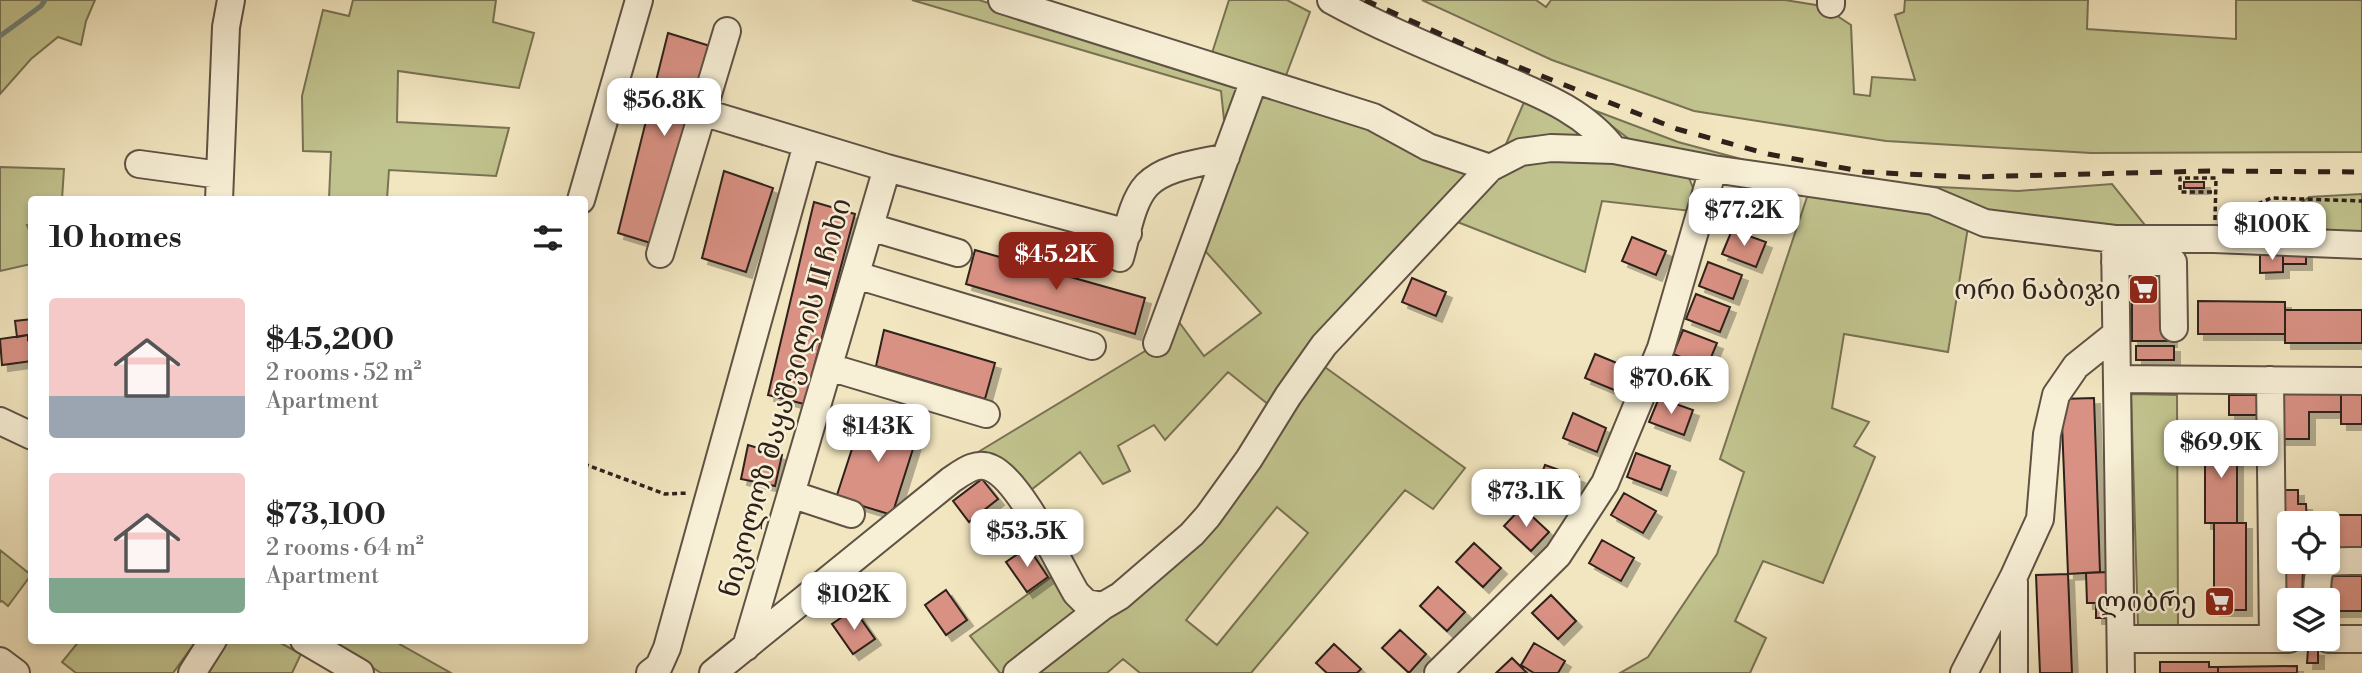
<!DOCTYPE html>
<meta charset="utf-8">
<style>
body{margin:0;font-family:"Libre Bodoni","Noto Serif Georgian",serif;background:#f2f2f2;color:#222;height:100vh;display:flex;flex-direction:column;font-size:26px;white-space:nowrap}
*{box-sizing:border-box;margin:0}
p{font-size:23px;color:#767676}
.icon{flex:none;width:38px;height:38px;fill:none;stroke:currentColor;stroke-width:2;stroke-linecap:round;stroke-linejoin:round}
.map{position:relative;flex:1;overflow:hidden}
.side{position:absolute;left:28px;top:196px;width:560px;height:448px;display:flex;flex-direction:column;background:#fff;border-radius:7px;box-shadow:0 4px 10px #0003}
.side>*{flex:none}
.fabs{position:absolute;left:2277px;top:511px;display:grid;gap:14px}
.fabs a{display:grid;place-items:center;width:63px;height:63px;border-radius:7px;background:#fff;box-shadow:0 4px 10px #0003;font-size:35px}
.price{position:absolute;translate:-50% -60px;padding:0 16px;border-radius:14px;background:#fff;color:#222;font-size:23px;line-height:46px;filter:drop-shadow(0 2px 4px #0008)}
.price::after{content:'';position:absolute;left:50%;top:42px;width:21px;height:16px;margin-left:-10px;background:inherit;clip-path:polygon(0 0,100% 0,50% 100%)}
.price.active{background:#8f2418;color:#fff}
ul{padding:0;list-style:none}
li{display:flex;align-items:center;gap:21px;height:175px;padding:0 21px}
li span{display:grid;place-items:center;flex:none;width:196px;height:140px;border-radius:7px;color:#555}
li>.icon{margin-inline-start:auto}
span .icon{width:84px;height:84px;fill:#fffc;stroke-width:1}
li b{font-size:30px}
h2{display:flex;justify-content:space-between;align-items:center;height:84px;padding:0 21px;font-size:30px}
.map>svg:first-child{display:block}
.green{fill:#c1c38e;stroke:#787254;stroke-width:2;fill-rule:evenodd}
.lines{fill:none;stroke-linecap:round;stroke-linejoin:round}
.stream{stroke:#708078;stroke-width:5}
.building{fill:#d99184;stroke:#2e211a;stroke-width:2;filter:url(#shadow)}
.minor-casing{stroke:#5f5244;stroke-width:30}
.path{stroke:#2e211a;stroke-width:3.5;stroke-dasharray:5 3.5;stroke-linecap:butt}
.minor{stroke:#f7efd6;stroke-width:26}
.rail{stroke:#2e211a;stroke-width:5;stroke-dasharray:12 12;stroke-linecap:butt}
.labels{text-anchor:middle;dominant-baseline:central;stroke-width:5;stroke-linejoin:round;paint-order:stroke}
.poi-label{font-size:28px;fill:#2e211a;stroke:#f7efd6;text-anchor:end}
.street-label{font-size:28px;fill:#2e211a;stroke:#f7efd6}
</style>
<div class="map">
<svg width="2362" height="673" viewBox="0 0 2362 673">
<defs>
<filter id="shadow"><feDropShadow dx="6" dy="6" stdDeviation="0" flood-color="#0004"/></filter>
</defs>
<rect width="100%" height="100%" fill="#f2e6c0"/>
<filter id="stains"><feTurbulence type="fractalNoise" baseFrequency=".00286" numOctaves="4"/><feColorMatrix values="0 0 0 0 .2 0 0 0 0 .09 0 0 0 0 .02 0 0 0 .5 -.17"/></filter>
<radialGradient id="worn" r=".72"><stop offset=".6" stop-color="#630" stop-opacity="0"/><stop offset="1" stop-color="#630" stop-opacity=".3"/></radialGradient>
<path class="green" d="M0,0H95L86,21L81,45L58,37L31,59L0,94Z
M353,0H496L493,22L534,33L519,88L398,71L397,122L509,128L496,176L389,170L387,199H329L331,152L303,151L302,96L323,10L349,16Z
M912,0H979L1240,84L1226,139L1221,91Z
M1229,0H1287L1310,12L1285,78L1212,53Z
M1422,0H1536L1546,7L1551,0H1785L1822,6L1851,25L1854,94L1870,96L1872,77L1915,80L1895,15L1904,12L1905,0H2088L2087,29L2236,39V0H2362V152L2091,153L1886,141L1694,111L1552,60Z
M1260,92L1372,123L1468,166L1472,179L1349,299L1309,345L1269,405L1228,372L1165,440L1154,425L1118,446L1130,471L1103,484L1080,452L1027,493L960,463L1145,351L1173,314L1204,356L1261,313L1198,243Z
M1528,93L1592,136L1503,151Z
M1588,108L1678,142L1789,172L1637,145Z
M1543,158L1664,167L1689,178L1693,188L1691,211L1602,201L1585,272L1455,221C1485,187 1496,167 1543,158Z
M0,167L64,169L62,199L32,200L31,225H27L31,235V264L0,271Z
M1861,183L2018,191L2112,184L2149,230L1999,215Z
M1809,191L1919,207L1968,227L1948,352L1844,334L1832,408L1869,422L1854,446L1875,457L1823,583L1763,561L1735,621L1766,638L1750,673H1620L1648,657L1717,554L1744,472L1720,459Z
M2362,194V236L2264,231L2309,197Z
M1322,365L1465,468L1433,509L1405,490L1251,673H1140L1123,659L1107,673H1026L1153,578ZM1277,507L1308,533L1217,645L1186,620Z
M2131,394L2177,395L2178,628L2138,626Z
M0,550L31,575L8,606L2,601L0,602Z
M1057,573L1082,615L1009,673H1000L970,636Z
M80,640H196V641L173,673H76L62,662Z
M223,641H277L301,654L292,673H203Z
M332,641H394L451,673H381Z"/>
<g class="lines">
<path class="stream" d="M0,36L41,6L45,0"/>
</g>
<path class="building" d="M668,33L710,46L657,245L618,233Z
M724,171L773,188L746,272L702,258Z
M2184,182H2204V188H2184Z
M814,202L855,214L804,404L768,395Z
M1732,230L1766,242L1756,267L1722,254Z
M1632,237L1666,251L1656,275L1622,261Z
M975,250L1145,298L1135,334L966,284Z
M2283,251H2306V264H2283Z
M2283,251V272L2260,273V252Z
M1708,262L1742,275L1733,299L1699,286Z
M1412,278L1446,292L1436,316L1402,302Z
M2132,282H2171V341H2132Z
M1696,294L1730,307L1720,332L1686,319Z
M2198,301L2285,302V334H2198Z
M2285,310H2362V343H2285Z
M32,319V339L28,340V335L17,337L15,321Z
M884,330L995,363L985,399L876,366Z
M1683,330L1717,343L1707,367L1673,354Z
M28,335L32,361L2,365L0,339Z
M2136,346H2174V360H2136Z
M1595,354L1629,368L1619,392L1585,378Z
M2278,392H2341V412H2309V439H2278Z
M2341,392H2362V424H2341Z
M2229,395H2264V415H2229Z
M1659,398L1693,410L1684,435L1649,422Z
M2094,398L2100,572L2068,574L2061,399Z
M864,412L919,430L892,515L836,498Z
M1573,413L1606,428L1597,452L1563,438Z
M2205,437H2237V523H2205Z
M748,445L782,455L775,486L741,479Z
M1636,453L1670,466L1661,490L1627,477Z
M1545,465L1579,477L1570,502L1536,489Z
M982,479L998,499L969,522L953,501Z
M2280,490H2298V504H2306L2307,523H2289V529H2281Z
M1624,493L1656,511L1643,533L1611,515Z
M1522,507L1549,532L1531,551L1504,526Z
M2313,515H2362V556H2328V523H2313Z
M2214,523H2246V610H2214Z
M1602,540L1634,558L1621,581L1589,563Z
M1474,543L1501,568L1483,587L1456,562Z
M1028,547L1048,577L1027,592L1006,562Z
M2282,553H2289V562H2299V567H2282Z
M2282,567H2303L2302,600H2289V623H2282Z
M2108,572L2110,618H2096V603H2087L2086,573Z
M2068,574L2072,673H2040L2036,575Z
M2325,576H2362V611H2328Z
M1438,587L1465,612L1447,631L1420,606Z
M946,590L967,620L946,635L925,605Z
M1551,595L1576,621L1558,639L1532,613Z
M854,609L875,639L853,654L832,624Z
M1400,630L1426,654L1409,673L1382,648Z
M1534,643L1565,661L1558,673H1534L1521,665Z
M1334,644L1361,669L1357,673H1327L1316,663Z
M2308,650H2318V663H2307Z
M1512,658L1527,673H1496Z
M2160,662H2209V667H2218V673H2160Z
M2297,666V673H2218V667Z"/>
<g class="lines">
<defs>
<path id="minor" d="M1002,0L1373,117L1428,147L1490,168
M1331,0C1380,27 1431,48 1483,70C1530,91 1582,107 1614,150
M1831,4V0
M702,112L887,168L1128,233
M139,164L220,175
M219,200L226,27L231,0
M581,200L639,0
M870,227L958,253
M2115,239L2121,673
M660,254L727,31
M1120,258C1127,235 1131,202 1147,185C1165,166 1202,163 1226,157
M2115,262H2173L2174,328
M856,275L1092,346
M1157,343L1254,80
M829,367L986,414
M2117,379L2362,381
M2270,380L2273,639
M0,421L32,436
M791,494L851,514
M2014,582V673
M2317,600C2317,558 2322,561 2362,561
M2121,639H2289
M2328,639H2362
M304,640L360,673
M746,647L887,168
M0,661L16,673
M192,673L213,640
M650,673L659,666L667,648L807,144
M713,673L951,480C963,472 976,461 991,468C1020,480 1059,564 1076,593L1086,603L1103,606
M1017,673L1103,606L1120,596L1192,534L1208,516L1249,459L1288,396L1324,345L1490,168L1521,152L1551,148L1614,150L1713,169L1933,201L1985,223L2115,239H2214L2362,245
M1438,673L1558,555L1605,483L1661,348L1713,169
M1964,673L2014,576L2040,519L2047,434L2056,395L2076,366L2116,334"/>
</defs>
<use href="#minor" class="minor-casing"/>
<path class="path" d="M2215,220L2216,178H2180V192H2216
M2239,220L2249,208L2271,198L2362,201
M584,464L665,494L689,493"/>
<use href="#minor" class="minor"/>
<path class="rail" d="M1365,0L1483,53L1677,129L1768,154L1865,172L1967,177L2210,171L2362,172"/>
</g>
<defs>
<symbol id="supermarket-square" viewBox="-11 -11 22 22"><rect x="-9" y="-9" width="18" height="18" rx="4" fill="#8f2418" stroke="#f7efd6"/><path d="M-6-5.5h2.5l.6 2H6L4.5 2H-2.5L-4.4-4H-6ZM-1.5 3.2a1.3 1.3 0 1 0 .1 0ZM3 3.2a1.3 1.3 0 1 0 .1 0Z" fill="#fff"/></symbol>
</defs>
<g fill-rule="evenodd">
<use href="#supermarket-square" x="2126" y="272" width="35" height="35"/>
<use href="#supermarket-square" x="2202" y="584" width="35" height="35"/>
</g>
<g class="labels">
<g class="poi-label">
<text x="2121" y="290">ორი ნაბიჯი</text>
<text x="2197" y="602">ლიბრე</text>
</g>
<g class="street-label">
<text transform="translate(786 398) rotate(-74)">ნიკოლოზ მაყაშვილის II ჩიხი</text>
</g>
</g>
<rect width="100%" height="100%" filter="url(#stains)"/>
<rect width="100%" height="100%" fill="url(#worn)"/>
</svg>
<div class="fabs">
<a><svg class="icon" aria-label="locate" viewBox="0 0 24 24"><circle cx="12" cy="12" r="6"/><path d="M12 2v4M12 18v4M2 12h4M18 12h4"/></svg></a>
<a><svg class="icon" aria-label="layers" viewBox="0 0 24 24"><path d="M12 4l9 5-9 5-9-5zM3 14l9 5 9-5"/></svg></a>
</div>
<b class="price" style="left:664px;top:138px">$56.8K</b>
<b class="price" style="left:1744px;top:248px">$77.2K</b>
<b class="price" style="left:2272px;top:262px">$100K</b>
<b class="price active" style="left:1056px;top:292px">$45.2K</b>
<b class="price" style="left:1671px;top:416px">$70.6K</b>
<b class="price" style="left:878px;top:464px">$143K</b>
<b class="price" style="left:2221px;top:480px">$69.9K</b>
<b class="price" style="left:1526px;top:529px">$73.1K</b>
<b class="price" style="left:1027px;top:569px">$53.5K</b>
<b class="price" style="left:854px;top:632px">$102K</b>
<section class="side">
<h2>10 homes<svg class="icon" aria-label="filters" viewBox="0 0 24 24"><path d="M4 7h16M4 17h16"/><circle cx="9" cy="7" r="2"/><circle cx="15" cy="17" r="2"/></svg></h2>
<ul>
<li><span style="background:linear-gradient(#f6c9c9 70%,#9aa5b1 0)"><svg class="icon" aria-label="home" viewBox="0 0 24 24"><path d="M3 11l9-7 9 7M6 9v11h12V9"/></svg></span><div><b>$45,200</b><p>2 rooms · 52 m²</p><p>Apartment</p></div></li>
<li><span style="background:linear-gradient(#f6c9c9 75%,#7fa58c 0)"><svg class="icon" aria-label="home" viewBox="0 0 24 24"><path d="M3 11l9-7 9 7M6 9v11h12V9"/></svg></span><div><b>$73,100</b><p>2 rooms · 64 m²</p><p>Apartment</p></div></li>
</ul>
</section>
</div>
